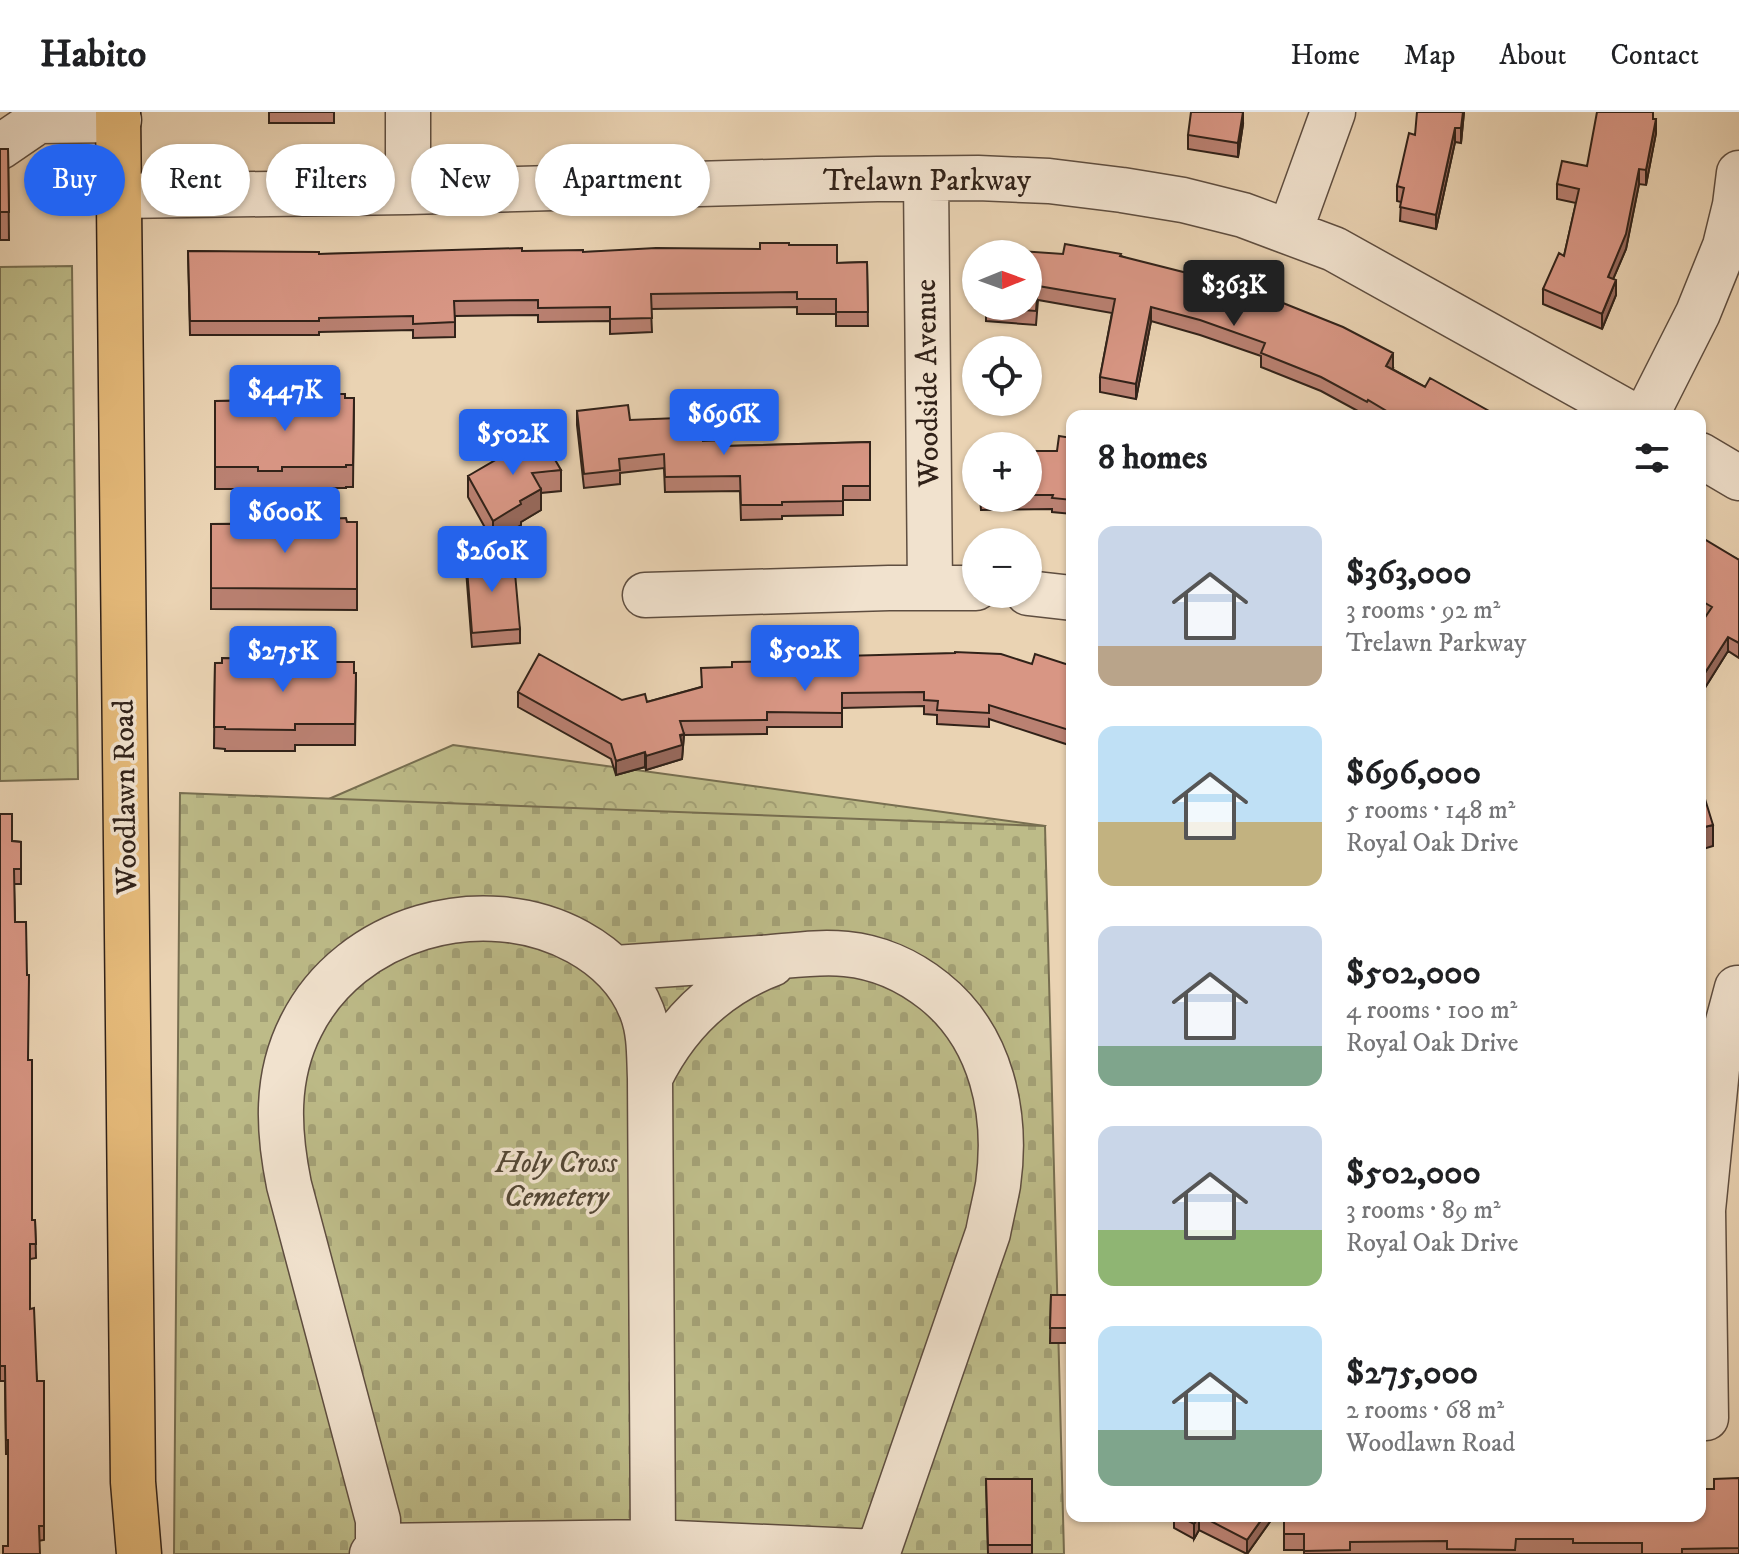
<!DOCTYPE html>
<meta charset="utf-8">
<style>
body{margin:0;font-family:"IM FELL DW Pica",serif;background:#f2f2f2;color:#202124;height:100vh;display:flex;flex-direction:column;font-size:30px;white-space:nowrap}
*{box-sizing:border-box;margin:0}
p{font-size:26px;color:#757577}
.icon{flex:none;width:44px;height:44px;fill:none;stroke:currentColor;stroke-width:2;stroke-linecap:round;stroke-linejoin:round}
.map{position:relative;flex:1;overflow:hidden}
.drawer{position:absolute;left:1066px;top:298px;width:640px;height:1112px;display:flex;flex-direction:column;background:#fff;border-radius:16px;box-shadow:0 2px 6px #0004}
.drawer>*{flex:none}
.top-card{position:absolute;left:24px;top:32px;width:760px;height:72px;display:flex;gap:16px}
.needle{width:52px;rotate:89deg}
.fabs{position:absolute;left:962px;top:128px;display:grid;gap:16px}
.fabs a{display:grid;place-items:center;width:80px;height:80px;border-radius:50%;background:#fff;box-shadow:0 2px 6px #0004;font-size:40px}
.price{position:absolute;translate:-50% -68px;padding:0 18px;border-radius:8px;background:#2563eb;color:#fff;font-size:26px;line-height:52px;filter:drop-shadow(0 2px 4px #0008)}
.price::after{content:'';position:absolute;left:50%;top:48px;width:24px;height:18px;margin-left:-12px;background:inherit;clip-path:polygon(0 0,100% 0,50% 100%)}
.price.active{background:#222;color:#fff}
ul{padding:0;list-style:none}
li{display:flex;align-items:center;gap:24px;height:200px;padding:0 32px}
li span{display:grid;place-items:center;flex:none;width:224px;height:160px;border-radius:16px;color:#555}
li>.icon{margin-inline-start:auto}
span .icon{width:96px;height:96px;fill:#fffc;stroke-width:1}
li b{font-size:34px}
h2{display:flex;justify-content:space-between;align-items:center;height:96px;padding:0 32px;font-size:34px}
.chip{padding:0 28px;border-radius:36px;background:#fff;box-shadow:0 2px 6px #0004;font-size:28px;line-height:72px}
.chip.active{background:#2563eb;color:#fff}
header{display:flex;align-items:center;gap:48px;box-sizing:border-box;height:112px;padding:0 40px;background:#fff;border-bottom:2px solid #e0e0e0}
header strong{font-size:38px}
nav{display:flex;gap:44px;margin-inline-start:auto;font-size:28px}
.map>svg:first-child{display:block}
.forest{fill:url(#forest-crowns);stroke:#776e50;stroke-width:2}
.cemetery{fill:url(#cemetery-stones);stroke:#776e50;stroke-width:2}
.lines{fill:none;stroke-linecap:round;stroke-linejoin:round}
.minor-casing{stroke:#5f4e40;stroke-width:47}
.major-casing{stroke:#312219;stroke-width:47}
.minor{stroke:#f1e2ce;stroke-width:44}
.major{stroke:#e5ba7a;stroke-width:44}
.wall{fill:#ba8172;stroke:#312219;stroke-width:2}
.shaded-wall{fill:#97695c;stroke:#312219;stroke-width:2}
.building{fill:#d89684;stroke:#312219;stroke-width:2}
.labels{text-anchor:middle;dominant-baseline:central;stroke-width:7;stroke-linejoin:round;paint-order:stroke}
.street-label{font-size:30px;fill:#312219;stroke:#f1e2ce}
.park-label{font-size:30px;font-style:italic;fill:#544835;stroke:#f1e2ce}
</style>
<header>
<strong>Habito</strong>
<nav><a>Home</a><a>Map</a><a>About</a><a>Contact</a></nav>
</header>
<div class="map">
<svg width="1739" height="1442" viewBox="0 0 1739 1442">
<defs>
<pattern id="forest-crowns" width="20" height="18" patternUnits="userSpaceOnUse" patternTransform="scale(2)"><rect width="20" height="18" fill="#bdbb88"/><path d="M2 6a3 3 0 1 1 6 0M12 15a3 3 0 1 1 6 0" fill="none" stroke="#a3a075"/></pattern>
<pattern id="cemetery-stones" width="16" height="16" patternUnits="userSpaceOnUse" patternTransform="scale(2)"><rect width="16" height="16" fill="#bdbb88"/><path d="M2 7V4a2 2 0 0 1 4 0v3zM10 15v-3a2 2 0 0 1 4 0v3z" fill="#a3a075"/></pattern>
</defs>
<rect width="100%" height="100%" fill="#ead3b3"/>
<filter id="stains"><feTurbulence type="fractalNoise" baseFrequency=".0025" numOctaves="4"/><feColorMatrix values="0 0 0 0 .2 0 0 0 0 .09 0 0 0 0 .02 0 0 0 .5 -.17"/></filter>
<radialGradient id="worn" r=".72"><stop offset=".6" stop-color="#630" stop-opacity="0"/><stop offset="1" stop-color="#630" stop-opacity=".3"/></radialGradient>
<path class="forest" d="M72,154L78,667L0,669V155Z
M453,633L1045,714L997,772L285,706Z"/>
<path class="cemetery" d="M180,681L1045,714L1064,1442H174Z"/>
<g class="lines">
<defs>
<path id="minor" d="M408,0V80
M0,35L38,9L119,8
M926,67L930,476
M119,84L408,80L877,67L978,66L1049,69L1122,78L1183,88L1243,103L1334,137L1634,304
M1290,119L1333,0
M1646,304L1698,201L1725,134L1735,93L1739,61
M1700,343L1739,366
M1028,481L1072,486
M645,483L889,476H976
M614,856C663,853 712,849 760,846C789,844 817,839 846,842C878,845 909,859 934,879C992,925 1008,1002 998,1073C995,1089 991,1105 988,1121L878,1440
M650,966C676,913 716,873 772,852
M1706,1306L1703,1098L1718,947L1737,876
M378,1434L653,1430L878,1440V1442
M372,1442L378,1434V1408L289,1073C278,1019 275,965 301,914C350,815 483,778 578,830C607,846 630,868 642,900C650,921 649,944 650,966L653,1430"/>
<path id="major" d="M118,0L133,1370L139,1442"/>
</defs>
<use href="#minor" class="minor-casing"/>
<use href="#major" class="major-casing"/>
<use href="#minor" class="minor"/>
<use href="#major" class="major"/>
</g>
<path class="wall" d="M269,0H334V11H269Z
M1464,0L1461,31L1455,30L1436,117L1400,109L1401,90L1397,89V74L1415,23Z
M1653,7L1656,21L1646,73L1639,72L1626,137L1613,167L1616,183L1602,217L1543,192V177L1564,144L1576,91L1557,87V72L1587,54Z
M1243,12L1238,45L1188,37V23Z
M0,37H8L9,128H0Z
M789,133L837,151L867,150L868,214H836V202H797V195L721,196L651,197L652,220L610,222V209L538,210V203L455,204V225L413,226V218L319,220V223H190L188,139L319,142L522,139L583,140L760,137Z
M1028,142L1121,144L1393,256L1392,257L1425,275L1498,304H1370L1368,303L1367,304L1321,279L1261,255V244L1200,223L1151,209L1136,287L1100,280V265L1112,201L1038,188L1036,213L986,209V195Z
M345,286H354L353,375H346V376H282V381L258,380V377H215V289L323,288Z
M577,299L630,308L703,329L725,334L870,330V388H843V403L782,404V407L741,408L740,379L665,380L664,356L620,361V372L584,376L577,313Z
M1072,326V402L1052,400V397L981,398L980,386H1028V339H1057Z
M561,358V379L541,381V398L521,410V413L493,430L468,385V364Z
M357,410V498L211,497V412Z
M1700,427L1739,448V546L1728,539L1701,582L1700,513L1705,505L1700,502Z
M466,444L498,452L520,517V531L472,535L466,458Z
M842,544L1072,554V634L989,607V615L937,612V603L924,602V594L842,596V615H767V622L684,623L682,647L646,658L645,655L616,663L611,647L518,595V580L647,590L701,575L732,555L806,549Z
M296,550L356,561L355,633H295V639H225V637L214,636L215,551Z
M0,702L12,729L21,730V772H14L15,810L28,948L32,1108H35L36,1146L30,1147V1197L37,1269H44V1428L8,1434V1342H6L5,1269H0Z
M1051,1183H1072V1231H1050Z
M1739,1366V1442H1304V1438H1284V1404L1714,1377Z
M986,1367H1032V1442H988Z
M1174,1404H1274L1247,1442L1199,1418L1194,1427L1174,1416Z"/>
<path class="shaded-wall" d="M1243,0V12L1238,45V31Z
M1463,0H1464L1461,31V16Z
M1656,7V21L1646,73V58Z
M1455,16V30L1436,117V103Z
M1639,57V72L1626,137L1608,179V165Z
M1616,168V183L1602,217V202Z
M1151,195V209L1136,287V272Z
M1393,241V256L1386,268V254Z
M541,377V398L521,410V413L493,430V409L520,389Z
M1728,525V539L1701,582V567Z
M684,622L682,647L646,658V644Z
M645,640V655L616,663V649Z
M1713,713V734L1700,738V716Z
M1199,1404V1418L1194,1427V1412Z
M1264,1404H1274L1247,1442V1428Z"/>
<path class="building" d="M1191,0H1243L1238,31L1188,23Z
M1417,0H1463L1461,16H1455L1436,103L1400,95L1404,76L1397,74L1409,21L1415,23Z
M1597,0H1653V7H1656L1646,58L1639,57L1626,122L1608,165L1616,168L1602,202L1543,177L1559,141L1564,144L1579,77L1557,72L1562,49L1587,54Z
M0,37H8L9,100H0Z
M760,131H789V133H837V151L867,150L868,200H836V187H797V180L721,181L651,182L652,206L610,207V195L538,196V188L454,189L455,210L413,212V204L319,206V209H190L188,139L319,140V142L522,136V139L583,138V140L656,136L760,137Z
M1065,132L1121,142L1120,144L1211,167L1283,191L1343,215L1393,241L1386,254L1425,275L1430,266L1498,304H1395L1368,288L1367,290L1321,265L1261,241L1265,231L1200,208L1151,195L1136,272L1100,265L1115,187L1038,174L1036,199L986,195L1028,194V142H1003V138L1063,142Z
M322,282H345V286H354L353,353H346V355H282V359H258V355H215V289L323,288Z
M628,293L630,308L702,305L703,329L725,328V334L870,330V374H843V389L782,390V393H741L740,364L665,365L664,342L619,347L620,358L584,362L577,299Z
M540,322L561,358L532,361L541,377L520,389L521,392L493,409L468,364Z
M1059,324L1072,326V388L1052,386L1053,383H1028V339H1057Z
M346,406L347,410H357V477L211,476V412H256V407H279V412L324,411V407Z
M1700,427L1703,429L1704,427L1739,448V531L1728,525L1701,567L1700,513L1712,495L1700,488Z
M498,441V452L514,450L520,517L472,521L466,444Z
M806,540H842V544L955,541V540L1001,542L1032,552L1035,542L1072,554V619L989,593V601L937,598L938,589L924,588V580L842,581V601L767,600V608L680,609L684,622L680,623L682,633L646,644L645,640L616,649L611,632L518,580L539,542L622,588L645,582L647,590L702,575L701,556L732,555V550L806,549Z
M222,546L296,547V550H354V561H356L355,612H295V618L225,617V615H214L215,551H222Z
M1701,674L1713,713L1700,716V675Z
M0,702H12V729L21,730V757H14L15,810H26L27,863H29L28,948H32V1108H35L36,1132H30V1197L34,1196L37,1269H44V1414H39L40,1442H3V1434H8V1328H6L5,1254H0Z
M1051,1183H1072V1216H1050Z
M1739,1366V1436L1682,1437V1442H1642V1431H1573V1427H1516L1515,1438L1447,1437V1429L1350,1430V1438L1304,1439V1422H1284V1404H1700V1377H1714V1367Z
M986,1367H1032V1433H988Z
M1179,1404H1199L1194,1412Z
M1201,1404H1264L1247,1428Z"/>
<g class="labels">
<g class="street-label">
<text x="927" y="69">Trelawn Parkway</text>
<text transform="translate(928 271) rotate(-91)">Woodside Avenue</text>
<text transform="translate(126 685) rotate(-91)">Woodlawn Road</text>
</g>
<g class="park-label">
<text x="556" y="1051">Holy Cross<tspan x="556" dy="34">Cemetery</tspan></text>
</g>
</g>
<rect width="100%" height="100%" filter="url(#stains)"/>
<rect width="100%" height="100%" fill="url(#worn)"/>
</svg>
<div class="fabs">
<a><svg class="needle" viewBox="-14 -14 28 28"><path d="M0-13l5 13h-10z" fill="#e53935"/><path d="M0 13l5-13h-10z" fill="#757577"/></svg></a>
<a><svg class="icon" aria-label="locate" viewBox="0 0 24 24"><circle cx="12" cy="12" r="6"/><path d="M12 2v4M12 18v4M2 12h4M18 12h4"/></svg></a>
<a>+</a>
<a>−</a>
</div>
<b class="price active" style="left:1234px;top:216px">$363K</b>
<b class="price" style="left:285px;top:321px">$447K</b>
<b class="price" style="left:724px;top:345px">$696K</b>
<b class="price" style="left:513px;top:365px">$502K</b>
<b class="price" style="left:285px;top:443px">$600K</b>
<b class="price" style="left:492px;top:482px">$260K</b>
<b class="price" style="left:805px;top:581px">$502K</b>
<b class="price" style="left:283px;top:582px">$275K</b>
<div class="top-card">
<a class="chip active">Buy</a>
<a class="chip">Rent</a>
<a class="chip">Filters</a>
<a class="chip">New</a>
<a class="chip">Apartment</a>
</div>
<section class="drawer">
<h2>8 homes<svg class="icon" aria-label="filters" viewBox="0 0 24 24"><path d="M4 7h16M4 17h16"/><circle cx="9" cy="7" r="2"/><circle cx="15" cy="17" r="2"/></svg></h2>
<ul>
<li><span style="background:linear-gradient(#c9d6e8 75%,#b9a48a 0)"><svg class="icon" aria-label="home" viewBox="0 0 24 24"><path d="M3 11l9-7 9 7M6 9v11h12V9"/></svg></span><div><b>$363,000</b><p>3 rooms · 92 m²</p><p>Trelawn Parkway</p></div></li>
<li><span style="background:linear-gradient(#bfe0f5 60%,#c2b280 0)"><svg class="icon" aria-label="home" viewBox="0 0 24 24"><path d="M3 11l9-7 9 7M6 9v11h12V9"/></svg></span><div><b>$696,000</b><p>5 rooms · 148 m²</p><p>Royal Oak Drive</p></div></li>
<li><span style="background:linear-gradient(#c9d6e8 75%,#7fa58c 0)"><svg class="icon" aria-label="home" viewBox="0 0 24 24"><path d="M3 11l9-7 9 7M6 9v11h12V9"/></svg></span><div><b>$502,000</b><p>4 rooms · 100 m²</p><p>Royal Oak Drive</p></div></li>
<li><span style="background:linear-gradient(#c9d6e8 65%,#8fb573 0)"><svg class="icon" aria-label="home" viewBox="0 0 24 24"><path d="M3 11l9-7 9 7M6 9v11h12V9"/></svg></span><div><b>$502,000</b><p>3 rooms · 89 m²</p><p>Royal Oak Drive</p></div></li>
<li><span style="background:linear-gradient(#bfe0f5 65%,#7fa58c 0)"><svg class="icon" aria-label="home" viewBox="0 0 24 24"><path d="M3 11l9-7 9 7M6 9v11h12V9"/></svg></span><div><b>$275,000</b><p>2 rooms · 68 m²</p><p>Woodlawn Road</p></div></li>
</ul>
</section>
</div>
